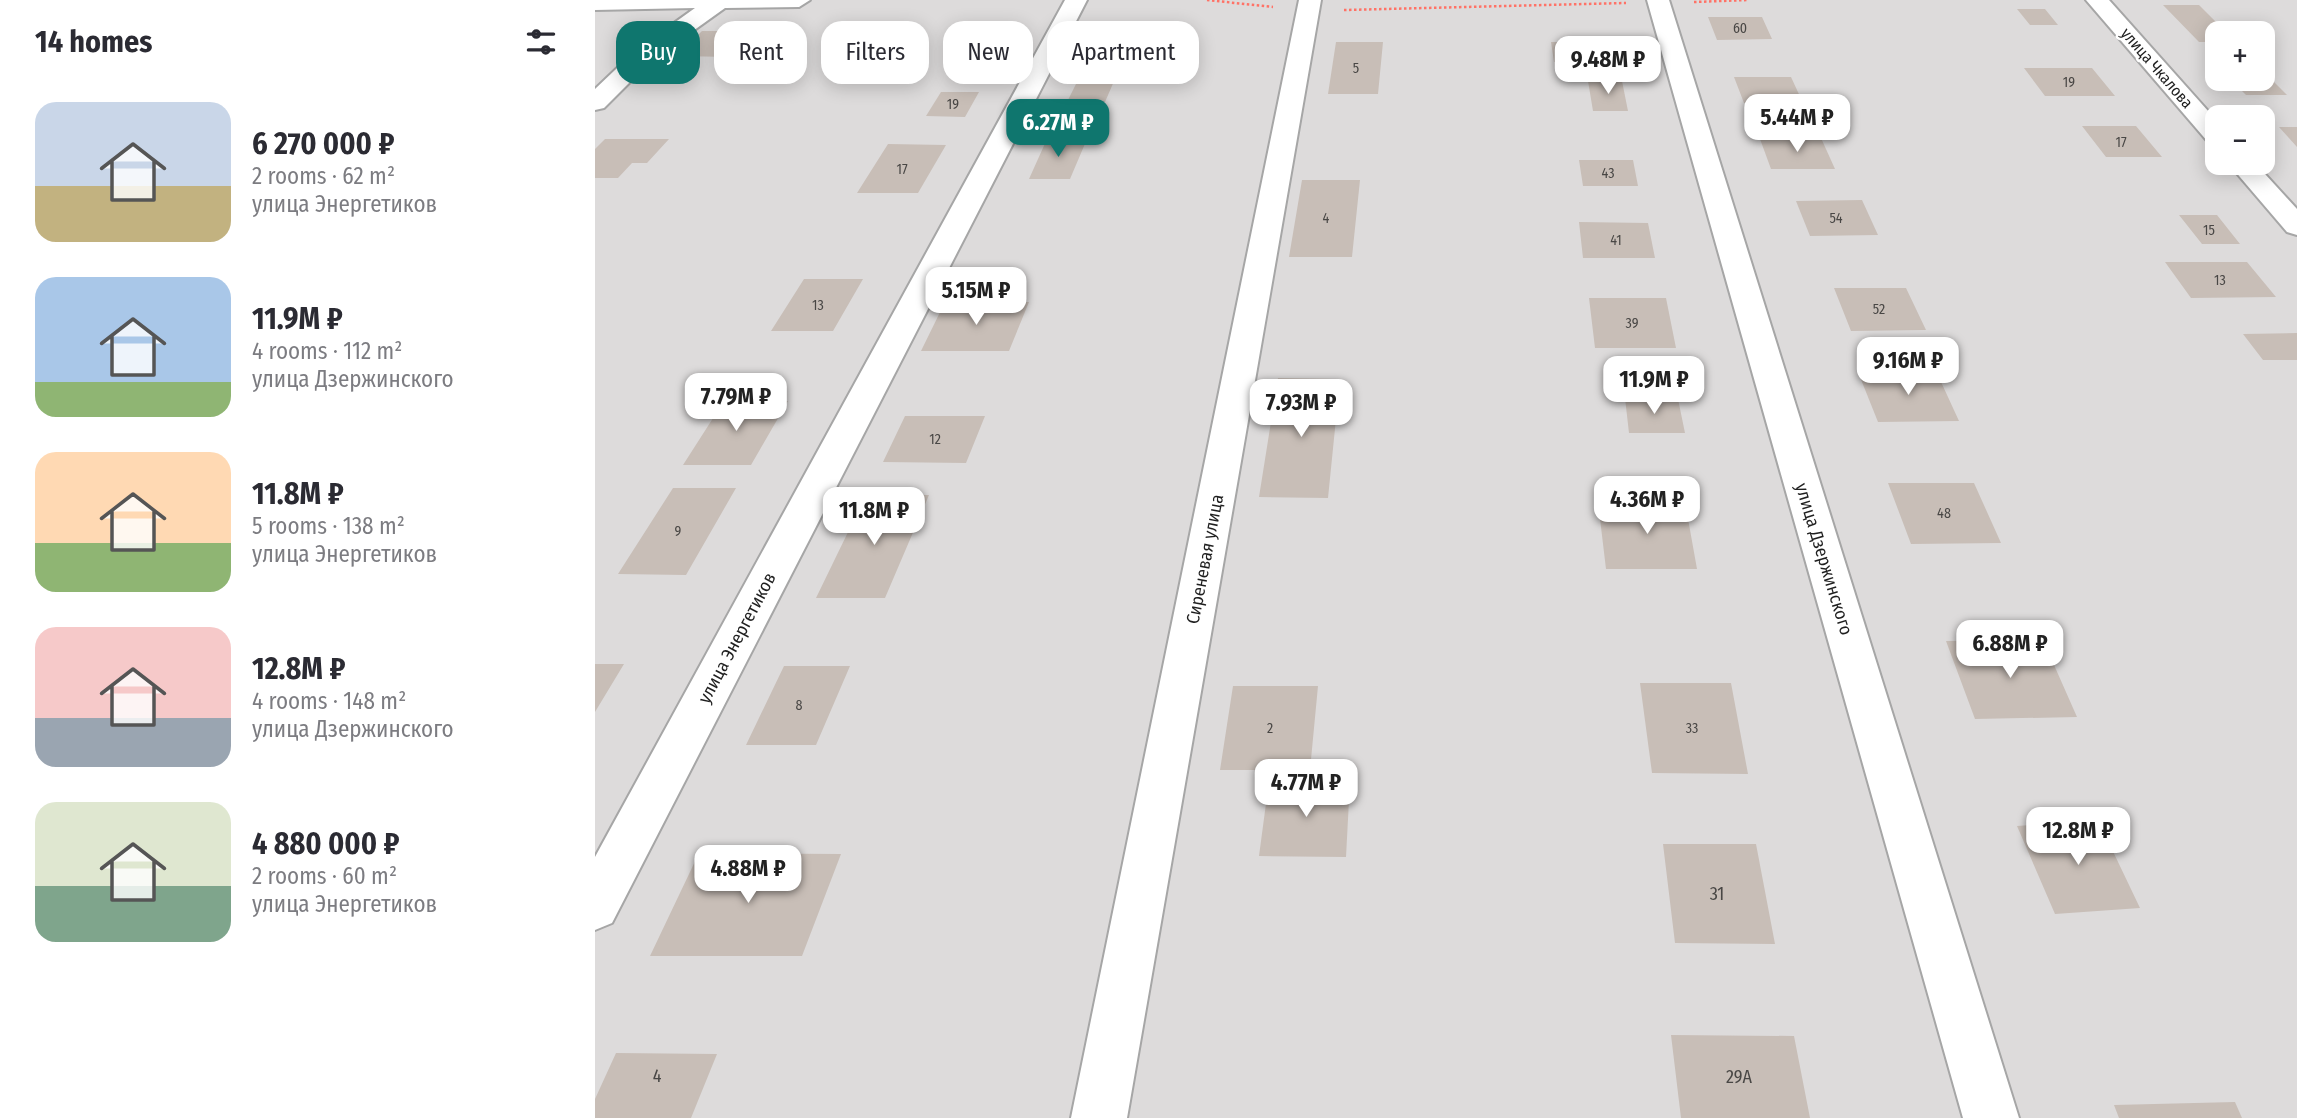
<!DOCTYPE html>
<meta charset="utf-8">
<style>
body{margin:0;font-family:"Fira Sans Condensed",sans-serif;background:#f2f2f3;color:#2b2b33;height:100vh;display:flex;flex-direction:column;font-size:26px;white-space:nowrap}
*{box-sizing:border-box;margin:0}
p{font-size:23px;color:#7c7c81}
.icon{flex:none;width:38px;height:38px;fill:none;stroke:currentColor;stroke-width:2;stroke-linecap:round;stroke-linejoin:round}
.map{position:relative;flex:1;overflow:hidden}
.details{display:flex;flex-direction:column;background:#fff;width:595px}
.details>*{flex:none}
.hud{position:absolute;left:21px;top:21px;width:665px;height:63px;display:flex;gap:14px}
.buttons{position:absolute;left:1610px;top:21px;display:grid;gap:14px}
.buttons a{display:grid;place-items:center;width:70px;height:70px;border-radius:14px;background:#fff;box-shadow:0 4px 18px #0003;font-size:35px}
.price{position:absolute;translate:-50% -60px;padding:0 16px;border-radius:14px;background:#fff;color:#222;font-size:23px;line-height:46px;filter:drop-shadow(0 2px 4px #0008)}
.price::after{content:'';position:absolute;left:50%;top:42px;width:21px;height:16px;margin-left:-10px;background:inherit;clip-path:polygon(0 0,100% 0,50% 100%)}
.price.active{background:#0f766e;color:#fff}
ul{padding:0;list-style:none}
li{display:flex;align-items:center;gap:21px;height:175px;padding:0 35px}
li span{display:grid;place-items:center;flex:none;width:196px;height:140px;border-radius:21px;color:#555}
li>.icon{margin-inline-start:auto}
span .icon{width:84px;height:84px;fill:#fffc;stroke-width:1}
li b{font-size:30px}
h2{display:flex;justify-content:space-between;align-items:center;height:84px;padding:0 35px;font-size:30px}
.chip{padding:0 24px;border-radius:21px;background:#fff;box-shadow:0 4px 18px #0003;font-size:24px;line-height:63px}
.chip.active{background:#0f766e;color:#fff}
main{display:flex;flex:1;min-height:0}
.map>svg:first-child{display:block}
.residential{fill:#dddbdb;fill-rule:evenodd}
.building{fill:#c8beb7}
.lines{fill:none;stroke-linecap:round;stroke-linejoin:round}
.minor-casing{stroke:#a6a6a6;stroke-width:4}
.path{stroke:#ff7266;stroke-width:2.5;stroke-dasharray:2.5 2.5;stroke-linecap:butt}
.minor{fill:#fff;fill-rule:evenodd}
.labels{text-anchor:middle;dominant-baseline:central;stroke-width:5;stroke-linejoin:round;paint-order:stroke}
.number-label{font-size:14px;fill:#494745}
.far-street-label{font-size:16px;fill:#1f1f1f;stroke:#fff}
.street-label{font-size:18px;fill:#1f1f1f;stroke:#fff}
.near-number-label{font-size:18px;fill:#494745}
</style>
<main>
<section class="details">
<h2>14 homes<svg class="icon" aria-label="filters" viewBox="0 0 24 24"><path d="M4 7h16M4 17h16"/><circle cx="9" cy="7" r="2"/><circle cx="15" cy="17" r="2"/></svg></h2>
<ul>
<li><span style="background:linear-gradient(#c9d6e8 60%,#c2b280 0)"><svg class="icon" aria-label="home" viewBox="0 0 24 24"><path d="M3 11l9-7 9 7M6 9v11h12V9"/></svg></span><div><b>6 270 000 ₽</b><p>2 rooms · 62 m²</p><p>улица Энергетиков</p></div></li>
<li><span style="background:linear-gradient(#a9c7e8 75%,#8fb573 0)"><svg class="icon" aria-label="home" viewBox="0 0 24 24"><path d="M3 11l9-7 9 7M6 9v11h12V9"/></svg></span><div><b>11.9M ₽</b><p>4 rooms · 112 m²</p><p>улица Дзержинского</p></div></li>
<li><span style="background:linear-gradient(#ffd9b3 65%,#8fb573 0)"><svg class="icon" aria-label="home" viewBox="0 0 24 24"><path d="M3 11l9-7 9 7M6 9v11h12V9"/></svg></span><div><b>11.8M ₽</b><p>5 rooms · 138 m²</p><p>улица Энергетиков</p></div></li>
<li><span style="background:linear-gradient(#f6c9c9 65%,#9aa5b1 0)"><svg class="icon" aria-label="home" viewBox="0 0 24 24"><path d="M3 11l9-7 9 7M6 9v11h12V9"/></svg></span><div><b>12.8M ₽</b><p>4 rooms · 148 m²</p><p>улица Дзержинского</p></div></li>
<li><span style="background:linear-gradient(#dfe7d0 60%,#7fa58c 0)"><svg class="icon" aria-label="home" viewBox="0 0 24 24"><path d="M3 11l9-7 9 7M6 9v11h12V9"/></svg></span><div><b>4 880 000 ₽</b><p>2 rooms · 60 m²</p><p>улица Энергетиков</p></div></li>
</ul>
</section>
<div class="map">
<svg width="1702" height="1118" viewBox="0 0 1702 1118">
<rect width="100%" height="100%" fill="#f0ece4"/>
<path class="residential" d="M0,0H1702V1118H0ZM1622,33H1668V79H1622ZM1622,117H1668V163H1622Z"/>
<path class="building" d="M1568,5H1604L1632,33H1622V42H1604Z
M1422,9H1450L1463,25H1435Z
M1113,17H1167L1177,39L1122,40Z
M507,24H553L539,58H491Z
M107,31H160L136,57L82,56Z
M383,32H423L410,55H368Z
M741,42H788L783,94H733Z
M956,42H1004L1008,62H959Z
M1429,68H1497L1520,96H1450Z
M1668,71L1692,95H1651L1635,79H1668Z
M487,72H523L510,102H472Z
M1139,77H1196L1208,103H1149Z
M993,81H1027L1033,111H998Z
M346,92H384L370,117L331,116Z
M1487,126H1541L1567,157H1511Z
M1684,127H1702V147Z
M1226,138L1240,169H1176L1165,139Z
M10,139H74L52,163H37L23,178H0V149Z
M452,139H492L475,179H434Z
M293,144L351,145L323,193H262Z
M984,160H1038L1043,186H988Z
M707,180H765L757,257H694Z
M1267,200L1283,235L1215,236L1201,201Z
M1584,215H1622L1645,244H1607Z
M984,222L1053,223L1060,258H988Z
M1570,262H1652L1681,297L1596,298Z
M209,279H268L238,331H176Z
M1239,288H1311L1331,330L1256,331Z
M994,298H1071L1081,348H1000Z
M350,302H434L414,351H326Z
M1702,333V360H1668L1648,334Z
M1341,371L1364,421L1283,422L1263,372Z
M683,378L745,379L733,498L664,497Z
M1030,398L1083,399L1090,433H1034Z
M129,401H193L156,465H88Z
M310,416H390L371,463L288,462Z
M1293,483H1379L1406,543L1316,544Z
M78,488H141L91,575L23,574Z
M271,495H334L290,598H221Z
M1003,502H1090L1102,569H1011Z
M1448,640L1482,717L1380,719L1351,641Z
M0,664H29L0,712Z
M189,666H255L221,745H151Z
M1045,683H1136L1153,774L1057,773Z
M638,686H723L715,770H625Z
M674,781H755L751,857L664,856Z
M1503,820L1545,908L1460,914L1422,826Z
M1068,844H1161L1180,944L1080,943Z
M104,853L246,854L207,956H55Z
M1076,1035L1199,1036L1215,1118H1086Z
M21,1053L122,1054L96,1118H0V1099Z
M1640,1102L1647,1118H1524L1519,1105Z"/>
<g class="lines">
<defs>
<path id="minor" d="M0,0H215L204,7L130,8L56,61L9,108L0,110V89L40,51L100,8L0,10Z
M470,0H492L17,923L0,930V857Z
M704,0H726L532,1118H476Z
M1052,0H1074L1424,1118H1368Z
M1491,0H1514L1622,121V144L1613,142Z
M1633,163H1660L1702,209V235L1692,232Z"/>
</defs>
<use href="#minor" class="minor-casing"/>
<path class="path" d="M612,0L678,7
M1099,2L1153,0
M749,10L1031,3"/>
<use href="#minor" class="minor"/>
</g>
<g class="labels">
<g class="number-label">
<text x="1145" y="28">60</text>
<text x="761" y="68">5</text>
<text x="1474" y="82">19</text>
<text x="358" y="104">19</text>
<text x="1526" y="142">17</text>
<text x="307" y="169">17</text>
<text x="1013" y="173">43</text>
<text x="731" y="218">4</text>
<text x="1241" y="218">54</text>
<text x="1614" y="230">15</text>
<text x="1021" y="240">41</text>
<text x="1625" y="280">13</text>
<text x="223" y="305">13</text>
<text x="1284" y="309">52</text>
<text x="1037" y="323">39</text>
<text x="340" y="439">12</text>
<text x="1349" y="513">48</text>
<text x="83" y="531">9</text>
<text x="204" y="705">8</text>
<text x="675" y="728">2</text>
<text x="1097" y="728">33</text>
</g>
<g class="far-street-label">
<text transform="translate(1562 68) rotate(49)">улица Чкалова</text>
</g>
<g class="street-label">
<text transform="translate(610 559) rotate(-79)">Сиреневая улица</text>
<text transform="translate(1229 559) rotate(73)">улица Дзержинского</text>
<text transform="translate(142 638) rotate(-62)">улица Энергетиков</text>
</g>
<g class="near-number-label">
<text x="1122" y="894">31</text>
<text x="62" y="1076">4</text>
<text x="1144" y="1077">29А</text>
</g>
</g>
</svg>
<div class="buttons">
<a>+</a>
<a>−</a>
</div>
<b class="price" style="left:1013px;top:96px">9.48M ₽</b>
<b class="price" style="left:1202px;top:154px">5.44M ₽</b>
<b class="price active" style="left:463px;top:159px">6.27M ₽</b>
<b class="price" style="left:381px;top:327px">5.15M ₽</b>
<b class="price" style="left:1313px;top:397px">9.16M ₽</b>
<b class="price" style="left:1059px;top:416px">11.9M ₽</b>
<b class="price" style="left:141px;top:433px">7.79M ₽</b>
<b class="price" style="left:706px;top:439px">7.93M ₽</b>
<b class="price" style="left:1052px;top:536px">4.36M ₽</b>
<b class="price" style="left:279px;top:547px">11.8M ₽</b>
<b class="price" style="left:1415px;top:680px">6.88M ₽</b>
<b class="price" style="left:711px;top:819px">4.77M ₽</b>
<b class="price" style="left:1483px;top:867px">12.8M ₽</b>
<b class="price" style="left:153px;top:905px">4.88M ₽</b>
<div class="hud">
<a class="chip active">Buy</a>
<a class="chip">Rent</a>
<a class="chip">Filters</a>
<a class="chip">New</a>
<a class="chip">Apartment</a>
</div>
</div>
</main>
